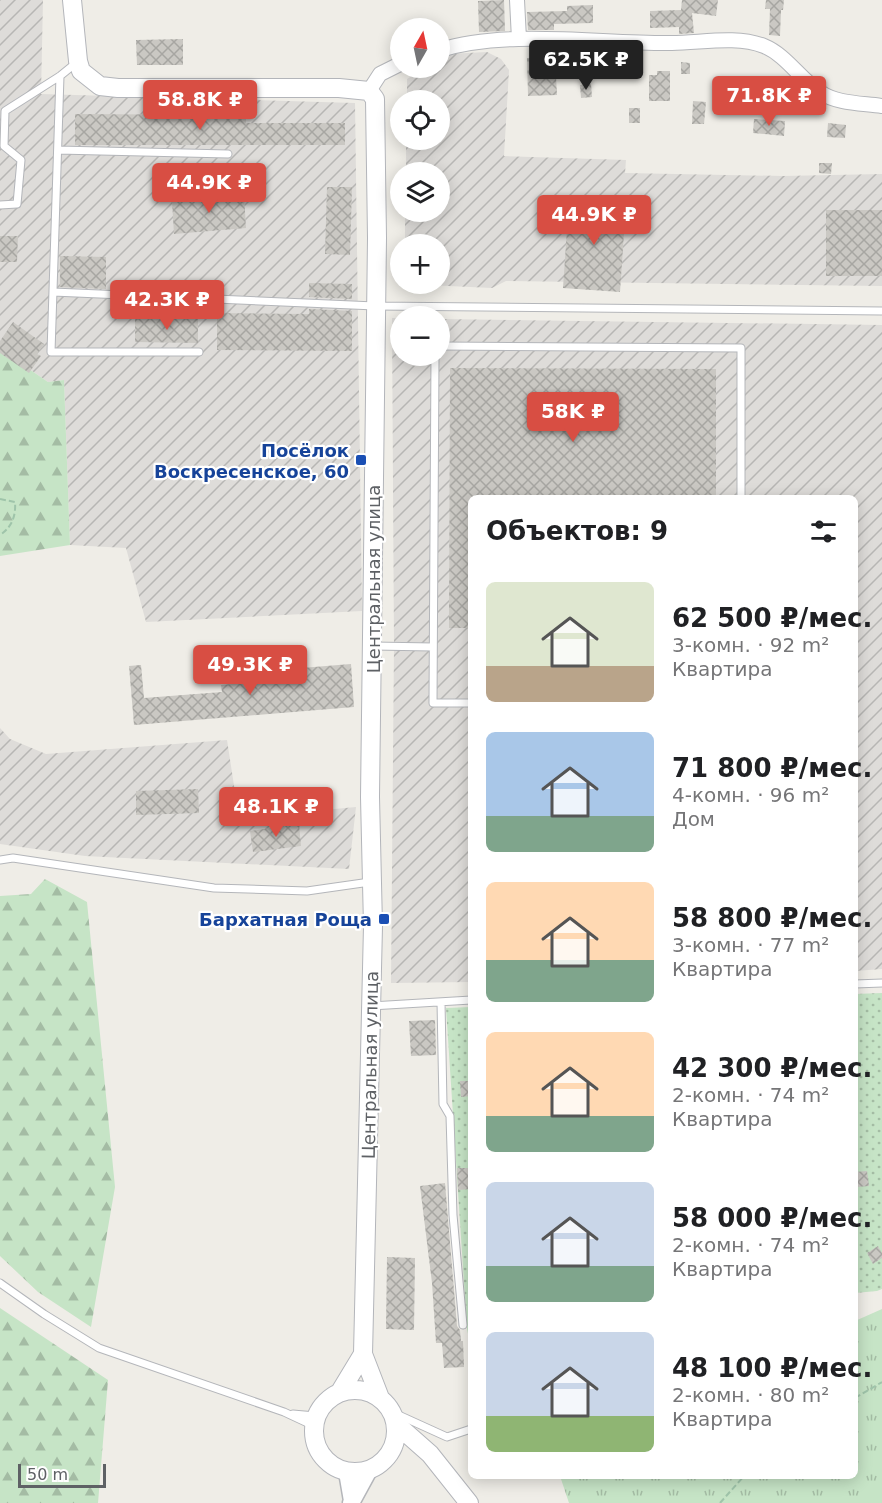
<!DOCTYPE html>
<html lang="ru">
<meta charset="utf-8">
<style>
body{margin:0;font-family:"DejaVu Sans",sans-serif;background:#f6f6f6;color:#202124;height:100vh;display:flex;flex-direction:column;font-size:22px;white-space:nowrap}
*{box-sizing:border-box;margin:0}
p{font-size:20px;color:#757577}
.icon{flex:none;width:33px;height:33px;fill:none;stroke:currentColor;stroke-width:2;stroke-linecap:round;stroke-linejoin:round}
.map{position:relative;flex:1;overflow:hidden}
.panel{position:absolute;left:468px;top:495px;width:390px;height:984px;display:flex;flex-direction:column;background:#fff;border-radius:9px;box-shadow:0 3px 15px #0003}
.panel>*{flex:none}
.needle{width:39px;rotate:9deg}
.fabs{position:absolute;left:390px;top:18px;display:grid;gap:12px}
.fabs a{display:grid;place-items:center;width:60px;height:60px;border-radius:50%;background:#fff;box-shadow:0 3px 15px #0003;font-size:30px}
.scale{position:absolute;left:18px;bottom:15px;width:88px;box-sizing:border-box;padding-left:6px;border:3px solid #5e6165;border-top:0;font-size:16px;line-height:21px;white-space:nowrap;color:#5e6165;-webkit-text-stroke:4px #fff;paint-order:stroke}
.price{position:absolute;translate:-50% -51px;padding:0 14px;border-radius:6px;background:#d84e43;color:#fff;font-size:20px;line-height:39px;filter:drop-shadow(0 2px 3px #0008)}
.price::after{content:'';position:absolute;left:50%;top:36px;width:18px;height:14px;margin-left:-9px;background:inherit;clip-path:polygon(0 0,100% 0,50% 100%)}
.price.current{background:#222;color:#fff}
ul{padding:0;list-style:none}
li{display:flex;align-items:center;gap:18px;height:150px;padding:0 18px}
li span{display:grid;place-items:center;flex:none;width:168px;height:120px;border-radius:9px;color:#555}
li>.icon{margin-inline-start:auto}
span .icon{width:72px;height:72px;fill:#fffc;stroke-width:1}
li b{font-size:26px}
h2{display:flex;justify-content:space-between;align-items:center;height:72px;padding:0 18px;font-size:26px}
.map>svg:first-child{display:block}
.industrial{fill:url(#industrial-furrows)}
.grass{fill:url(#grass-tufts)}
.forest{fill:url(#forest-firs)}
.garden{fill:url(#garden-dots)}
.building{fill:url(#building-cross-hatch)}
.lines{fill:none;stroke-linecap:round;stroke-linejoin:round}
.service-casing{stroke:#b4b6ba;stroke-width:9}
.minor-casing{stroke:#b4b6ba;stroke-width:16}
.tertiary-casing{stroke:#b4b6ba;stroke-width:19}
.secondary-casing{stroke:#b3b5ba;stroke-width:20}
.path{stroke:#9fc4aa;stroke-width:2;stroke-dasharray:6 3;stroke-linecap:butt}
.service{stroke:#fff;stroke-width:7}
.minor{stroke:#fff;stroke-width:14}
.tertiary{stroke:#fff;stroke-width:16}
.secondary{stroke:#fff;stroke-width:18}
.transit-dot{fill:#1a4fb4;stroke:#fff;stroke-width:2}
.labels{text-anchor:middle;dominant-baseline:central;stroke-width:4.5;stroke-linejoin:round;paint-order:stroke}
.transit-label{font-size:18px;font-weight:bold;fill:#164399;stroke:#fff;text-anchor:end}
.street-label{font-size:18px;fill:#5e6165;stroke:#fff}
</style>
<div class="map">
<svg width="882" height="1503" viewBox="0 0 882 1503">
<defs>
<pattern id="industrial-furrows" width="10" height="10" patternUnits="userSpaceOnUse" patternTransform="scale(1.5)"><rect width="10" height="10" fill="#dedcd9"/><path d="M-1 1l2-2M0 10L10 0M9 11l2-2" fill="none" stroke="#b7b6b4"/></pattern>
<pattern id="grass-tufts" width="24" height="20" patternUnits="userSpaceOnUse" patternTransform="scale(1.5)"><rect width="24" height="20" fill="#c6e4c6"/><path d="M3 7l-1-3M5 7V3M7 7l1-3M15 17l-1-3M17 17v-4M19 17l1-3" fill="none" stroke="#a4bca4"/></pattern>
<pattern id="forest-firs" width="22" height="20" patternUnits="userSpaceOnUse" patternTransform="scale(1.5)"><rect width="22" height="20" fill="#c6e4c6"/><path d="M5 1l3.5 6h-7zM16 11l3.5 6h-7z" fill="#a4bca4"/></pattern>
<pattern id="garden-dots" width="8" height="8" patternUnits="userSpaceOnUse" patternTransform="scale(1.5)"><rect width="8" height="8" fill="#c6e4c6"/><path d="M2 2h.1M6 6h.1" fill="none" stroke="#a4bca4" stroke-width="1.8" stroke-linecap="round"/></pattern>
<pattern id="building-cross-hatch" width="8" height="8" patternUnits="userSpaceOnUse" patternTransform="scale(1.5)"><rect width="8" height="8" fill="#cac8c3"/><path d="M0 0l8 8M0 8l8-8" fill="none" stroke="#a7a6a2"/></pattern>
</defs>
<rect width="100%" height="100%" fill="#efede7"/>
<path class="industrial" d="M0,0H43L41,94L355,103L362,611L146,622L126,548L70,545L64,380L48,382L0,349Z
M487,52L501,59L509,70L504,156L626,160L625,173L783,176L882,174V286L506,281L492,288L405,284H440V244H405V212H440V172H406V140H440V100H407V79L425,68H440V59L447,54Z
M392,318H400V356H440V319L882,325V969L855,971V498H471V982L391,983L394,646Z
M0,728L10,739L46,754L227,740L239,818L356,807L349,869L85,856L0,844Z"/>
<path class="grass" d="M882,1309V1503H569L560,1476H855V1321Z"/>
<path class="forest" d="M0,349L48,382L64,380L70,545L0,556Z
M45,879L87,902L115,1187L91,1327L38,1292L0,1256V896L31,894Z
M0,1308L108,1380L98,1503H0Z"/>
<path class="garden" d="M882,993V1289L877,1291L855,1293V994Z
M471,1007V1348L467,1329L446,1008Z"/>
<path class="building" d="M504,0L505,31L479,32L478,1Z
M682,0H718L716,16L692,13L694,33L679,34V27L650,28V11L681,10Z
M766,0H784L783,10H781L780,36L769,35L770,9H765Z
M593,5V23L554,24V30H528L527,12L567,11V6Z
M183,39V65H137L136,40Z
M555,57L557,95L528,96L527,58Z
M681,62L690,63V74H681Z
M657,71H670V101H649V75H657Z
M591,84L592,97L581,98L580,85Z
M693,101L706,102L704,124H692Z
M629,108H640V123H629Z
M75,114L246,115V123H345V145H75Z
M754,119L785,121L784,136L753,133Z
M828,123L846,125L845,138L827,137Z
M819,163H832L831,174L819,173Z
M327,187H352L350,255L325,254Z
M244,195L246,228L174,234L172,201Z
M569,200L626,204L620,292L563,288Z
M826,210H882V276H826Z
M0,236H18L17,262H0Z
M60,256L106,257V289L60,287Z
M309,283L352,284V299L309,297Z
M309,309L352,311V351L217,350V313L309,314Z
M135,319H198V343L135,342Z
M13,322L44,344L37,354L41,356L29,373L0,353V341Z
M450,368L716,369V498H471V628H449Z
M351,664L354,707L134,725L129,666L141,665L144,698L222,692L221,685L265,681L264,671Z
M198,789L199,813L136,815V791Z
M299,824L301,846L253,852L250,831Z
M435,1020L436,1055L411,1056L409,1021Z
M460,1081H471V1096L461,1097Z
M457,1168H471V1189L458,1190Z
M867,1171L869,1186L857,1187L855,1172Z
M445,1183L457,1326L460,1330L461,1341H463L464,1367L444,1368L442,1343H436L432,1283L420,1186Z
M878,1246L882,1253V1258L873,1264L867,1253Z
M387,1257L415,1258L414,1330L386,1329Z"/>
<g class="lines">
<defs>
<path id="service" d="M60,76L51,352H199
M58,150L228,154
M0,205L17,204L21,160L4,146L5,111L60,76L76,63
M53,292L375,306L882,311
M440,346L741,348V498
M435,356L433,703H471
M373,646L433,647
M0,860L13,858L214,888L307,891L370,882
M855,984L882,983
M441,1002L443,1104L450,1116L453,1215L463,1325
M371,1006L471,1000
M0,1283L44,1314L99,1348L284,1412L314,1426
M392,1412L447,1437L471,1429
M293,1414L315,1416"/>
<path id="minor" d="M517,0L519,39
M440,50C508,29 600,44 672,43C701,43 736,35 764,46C786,55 800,79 820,92C837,104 862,103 882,106
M369,91L380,74L400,64"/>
<path id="tertiary" d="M347,1472L352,1501
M351,1503L369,1470"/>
<path id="secondary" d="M72,0L78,61L81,71L100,86L118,88H339L369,91L375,99L377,238L370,797L373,926L363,1354L340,1392
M363,1354L380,1398
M314 1431a41 41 0 1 1 82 0a41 41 0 1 1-82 0Z
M396,1424L430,1454L469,1503"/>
</defs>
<use href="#service" class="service-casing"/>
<use href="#minor" class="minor-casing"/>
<use href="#tertiary" class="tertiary-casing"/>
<use href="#secondary" class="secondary-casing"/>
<path class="path" d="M0,499L15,502C16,516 12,527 0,535
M855,1398L882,1382
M720,1503L744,1476"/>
<use href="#service" class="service"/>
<use href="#minor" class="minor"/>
<use href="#tertiary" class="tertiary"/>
<use href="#secondary" class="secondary"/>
</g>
<g class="transit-dot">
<rect x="355" y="454" width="12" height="12" rx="3"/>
<rect x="378" y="913" width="12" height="12" rx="3"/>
</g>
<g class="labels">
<g class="transit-label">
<text x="349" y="450">Посёлок<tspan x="349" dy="21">Воскресенское, 60</tspan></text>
<text x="372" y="919">Бархатная Роща</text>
</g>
<g class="street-label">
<text transform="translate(373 579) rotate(-90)">Центральная улица</text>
<text transform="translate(370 1065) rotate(-89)">Центральная улица</text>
</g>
</g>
</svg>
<div class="fabs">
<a><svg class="needle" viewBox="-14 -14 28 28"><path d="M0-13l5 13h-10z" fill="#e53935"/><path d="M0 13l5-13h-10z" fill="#757577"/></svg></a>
<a><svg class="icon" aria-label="locate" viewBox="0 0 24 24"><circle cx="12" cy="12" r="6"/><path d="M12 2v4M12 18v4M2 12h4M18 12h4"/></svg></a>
<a><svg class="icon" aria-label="layers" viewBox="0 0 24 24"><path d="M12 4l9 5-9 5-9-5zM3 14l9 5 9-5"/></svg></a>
<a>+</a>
<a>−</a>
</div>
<div class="scale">50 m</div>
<b class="price current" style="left:586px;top:91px">62.5K ₽</b>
<b class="price" style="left:769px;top:127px">71.8K ₽</b>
<b class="price" style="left:200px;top:131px">58.8K ₽</b>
<b class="price" style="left:209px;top:214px">44.9K ₽</b>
<b class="price" style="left:594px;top:246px">44.9K ₽</b>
<b class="price" style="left:167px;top:331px">42.3K ₽</b>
<b class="price" style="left:573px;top:443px">58K ₽</b>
<b class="price" style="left:250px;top:696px">49.3K ₽</b>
<b class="price" style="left:276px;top:838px">48.1K ₽</b>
<section class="panel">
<h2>Объектов: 9<svg class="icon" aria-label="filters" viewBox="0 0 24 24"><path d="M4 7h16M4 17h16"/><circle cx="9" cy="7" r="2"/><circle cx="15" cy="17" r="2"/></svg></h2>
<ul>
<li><span style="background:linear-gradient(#dfe7d0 70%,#b9a48a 0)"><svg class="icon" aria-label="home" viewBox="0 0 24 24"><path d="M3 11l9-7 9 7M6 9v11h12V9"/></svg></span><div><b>62 500 ₽/мес.</b><p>3-комн. · 92 m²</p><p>Квартира</p></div></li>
<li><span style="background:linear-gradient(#a9c7e8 70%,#7fa58c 0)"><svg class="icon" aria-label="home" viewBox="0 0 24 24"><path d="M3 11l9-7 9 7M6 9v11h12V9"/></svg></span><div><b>71 800 ₽/мес.</b><p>4-комн. · 96 m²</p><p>Дом</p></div></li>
<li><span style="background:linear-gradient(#ffd9b3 65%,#7fa58c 0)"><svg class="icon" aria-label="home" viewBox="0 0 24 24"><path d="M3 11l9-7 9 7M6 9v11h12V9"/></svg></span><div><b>58 800 ₽/мес.</b><p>3-комн. · 77 m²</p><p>Квартира</p></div></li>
<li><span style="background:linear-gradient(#ffd9b3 70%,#7fa58c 0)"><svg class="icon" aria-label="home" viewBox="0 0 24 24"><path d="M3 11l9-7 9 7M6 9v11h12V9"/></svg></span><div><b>42 300 ₽/мес.</b><p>2-комн. · 74 m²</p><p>Квартира</p></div></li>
<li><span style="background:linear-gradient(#c9d6e8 70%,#7fa58c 0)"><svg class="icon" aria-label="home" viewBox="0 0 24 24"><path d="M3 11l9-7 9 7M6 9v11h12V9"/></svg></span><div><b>58 000 ₽/мес.</b><p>2-комн. · 74 m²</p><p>Квартира</p></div></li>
<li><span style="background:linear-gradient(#c9d6e8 70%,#8fb573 0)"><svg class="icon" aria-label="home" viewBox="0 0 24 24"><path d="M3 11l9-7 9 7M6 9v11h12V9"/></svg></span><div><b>48 100 ₽/мес.</b><p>2-комн. · 80 m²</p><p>Квартира</p></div></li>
</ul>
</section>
</div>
